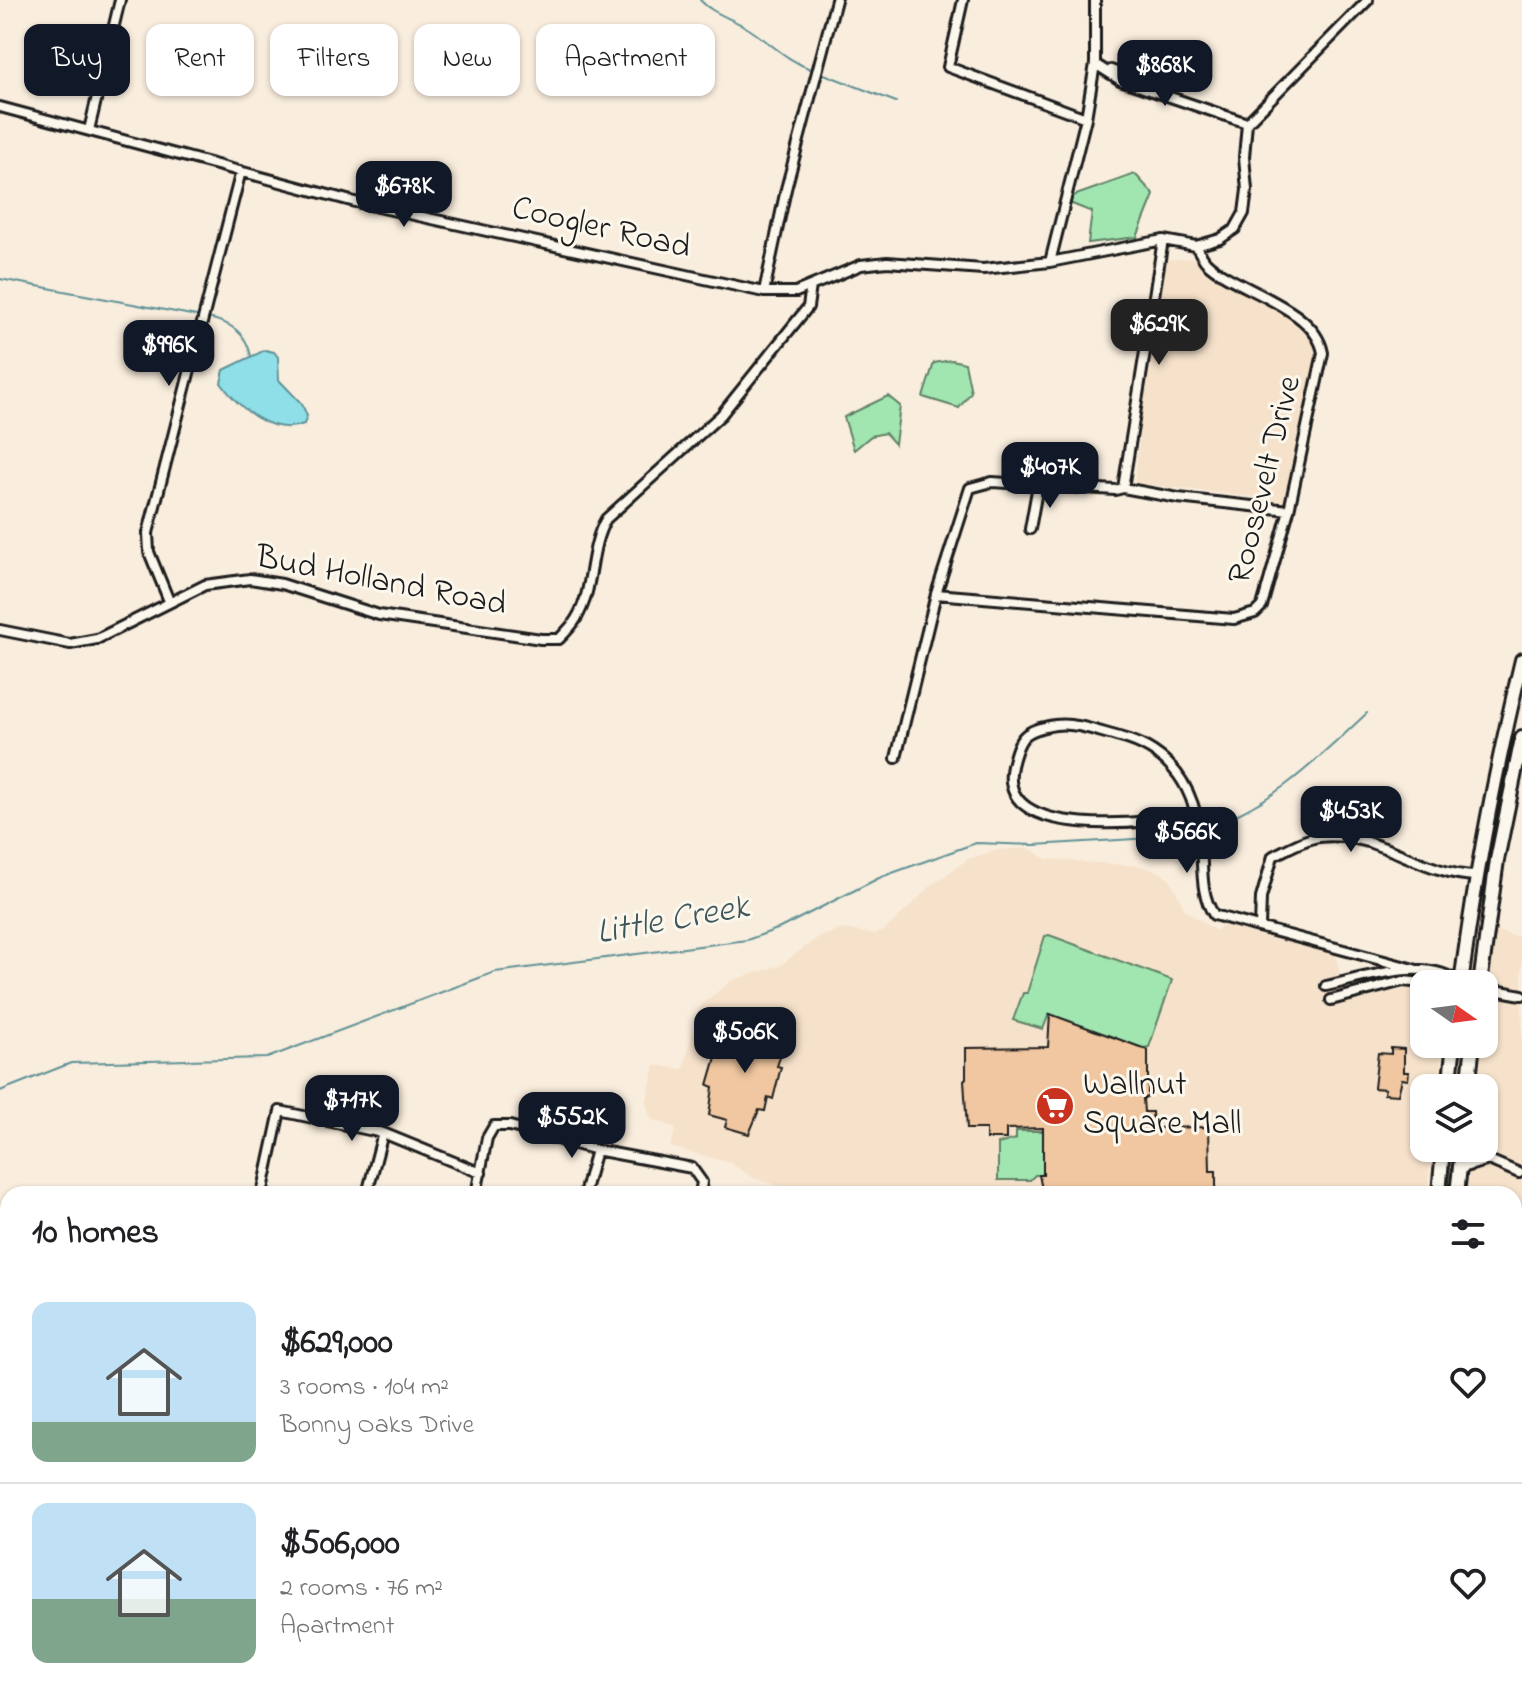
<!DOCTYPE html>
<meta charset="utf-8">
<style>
body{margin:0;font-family:"Indie Flower",sans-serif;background:#f2f2f2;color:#202124;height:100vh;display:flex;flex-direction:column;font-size:30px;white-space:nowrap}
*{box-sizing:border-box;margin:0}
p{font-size:26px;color:#757577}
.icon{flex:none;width:44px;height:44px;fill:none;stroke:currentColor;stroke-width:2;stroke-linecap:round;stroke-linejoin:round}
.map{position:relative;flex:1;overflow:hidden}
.details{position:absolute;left:0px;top:1186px;width:1522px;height:514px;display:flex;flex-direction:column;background:#fff;border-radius:24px 24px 0 0;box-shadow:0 2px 6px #0004}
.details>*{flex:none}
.top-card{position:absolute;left:24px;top:24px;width:800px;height:72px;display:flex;gap:16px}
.needle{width:52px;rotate:104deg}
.controls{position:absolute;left:1410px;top:970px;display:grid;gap:16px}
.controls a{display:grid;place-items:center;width:88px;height:88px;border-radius:16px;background:#fff;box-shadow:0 2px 6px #0004;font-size:40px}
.price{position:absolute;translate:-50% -68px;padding:0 18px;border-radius:16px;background:#111827;color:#fff;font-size:26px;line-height:52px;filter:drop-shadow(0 2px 4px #0008)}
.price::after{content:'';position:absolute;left:50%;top:48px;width:24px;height:18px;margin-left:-12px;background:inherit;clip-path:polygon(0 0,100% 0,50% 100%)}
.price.on{background:#222;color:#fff}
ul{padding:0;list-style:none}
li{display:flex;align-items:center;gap:24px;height:200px;padding:0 32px}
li+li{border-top:2px solid #e0e0e0}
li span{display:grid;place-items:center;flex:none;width:224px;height:160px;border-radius:16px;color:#555}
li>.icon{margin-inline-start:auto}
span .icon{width:96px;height:96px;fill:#fffc;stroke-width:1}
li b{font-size:34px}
h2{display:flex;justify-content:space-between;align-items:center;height:96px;padding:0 32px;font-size:34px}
.chip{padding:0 28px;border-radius:16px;background:#fff;box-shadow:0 2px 6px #0004;font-size:28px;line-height:72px}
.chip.on{background:#111827;color:#fff}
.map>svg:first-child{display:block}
.built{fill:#f6e2cb}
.green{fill:#a1e6b1;stroke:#5e8166;stroke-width:2}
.water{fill:#8edfe8;stroke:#609196;stroke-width:2}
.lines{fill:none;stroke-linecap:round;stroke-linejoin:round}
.stream{stroke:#609196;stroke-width:2}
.building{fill:#f0c7a0;stroke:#1c1c1c;stroke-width:2}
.minor-casing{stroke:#1c1c1c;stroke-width:14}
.tertiary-casing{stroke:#1c1c1c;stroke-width:16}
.primary-casing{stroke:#1c1c1c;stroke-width:18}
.minor{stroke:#fbf7ec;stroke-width:8}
.tertiary{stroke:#fbf7ec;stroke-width:10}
.primary{stroke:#fbf7ec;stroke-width:12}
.labels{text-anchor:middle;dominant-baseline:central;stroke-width:6;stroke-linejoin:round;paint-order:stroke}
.street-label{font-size:34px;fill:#1c1c1c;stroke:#fbf7ec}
.poi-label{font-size:34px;fill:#1c1c1c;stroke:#fbf7ec;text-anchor:start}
.water-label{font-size:36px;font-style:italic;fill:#3e5659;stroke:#fbf7ec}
</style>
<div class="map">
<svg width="1522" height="1699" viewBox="0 0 1522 1699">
<rect width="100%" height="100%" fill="#f9eddd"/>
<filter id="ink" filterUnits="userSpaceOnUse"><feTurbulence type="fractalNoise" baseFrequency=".0125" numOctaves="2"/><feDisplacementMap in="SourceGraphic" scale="16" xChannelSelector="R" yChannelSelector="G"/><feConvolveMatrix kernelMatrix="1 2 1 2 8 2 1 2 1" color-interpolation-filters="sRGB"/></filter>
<g filter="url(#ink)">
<path class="built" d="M1197,258L1306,328L1319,350L1285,501L1134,483L1160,260Z
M1028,848L1047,859L1140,866L1158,871L1170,879L1185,910L1216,931L1225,923L1335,951L1346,1003L1403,989L1424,990V1044H1443L1438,1088H1424V1148H1432L1427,1194H807L753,1178L731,1163L670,1147L676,1128L651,1119L646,1103L655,1065L683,1069L700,1006L712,996L733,980L781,965L817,938L842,929L874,934L884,931L933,884L968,859L998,850Z
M1492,930L1522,938V1454L1514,1434V1194H1464L1468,1148H1484V1088H1474L1479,1044H1484V998Z"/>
<path class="green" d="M1135,174L1154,195L1137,237L1088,243L1092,212L1062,200Z
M952,360L965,363L971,392L959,408L923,397L934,363Z
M888,396L900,406L895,444L885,433L871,436L854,450L844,417Z
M1049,935L1172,980L1149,1047L1143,1048L1049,1014L1043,1029L1013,1020L1023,993H1027L1045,936Z
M1016,1131H1043V1175H1035L1030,1180H998V1144L1016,1139Z"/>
<path class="water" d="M265,350L274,352L278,357L279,380L302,404L307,416L304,424C271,437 238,407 221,383L224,370Z"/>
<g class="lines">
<path class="stream" d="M700,0C712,13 728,17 744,26C768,40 785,60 813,70
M819,72L896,102
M0,279L202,317
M208,318C232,323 246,333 251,356
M1203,828C1271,807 1317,760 1367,713
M0,1091L71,1063L267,1058L495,972L747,940L780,928L881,877L976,843L1034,845L1152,838L1197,830
M0,1396L8,1400"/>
</g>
<path class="building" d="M1050,1014L1148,1050V1096L1143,1099L1144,1112H1152L1153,1128L1209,1127L1210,1171H1216V1189H1210V1194H1043L1039,1175H1043V1128L1006,1129V1139H986V1129H967L964,1080L966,1078V1048L1048,1047Z
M755,1020L778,1026L775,1052L781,1054L777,1066L781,1067L773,1099L768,1097L765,1111L759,1110L749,1134L725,1127L727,1120L709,1115L713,1087L708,1085L719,1047L724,1048L735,1022L753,1027Z
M1391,1048L1404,1049V1072H1409L1408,1080L1402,1079L1398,1095L1384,1094L1385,1089L1374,1088L1378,1053L1391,1054Z"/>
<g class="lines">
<defs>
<path id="minor" d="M963,0L948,67L1086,118
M1095,64L1120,80L1247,123
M1111,70L1139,81
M0,107L355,202L764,292H796L861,265L887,262L983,269L1050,262L1163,240L1196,246L1220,239L1235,229L1244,213L1247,190L1244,157L1247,123L1368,0
M89,130L120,0
M1050,262L1086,118L1095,64V0
M764,292L786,189L836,0
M1123,488L1163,240
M1030,529L1038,485
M936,594L1234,619L1255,613L1262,606L1289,510L1323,353C1315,306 1234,290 1206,262C1202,257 1199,251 1196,246
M169,601L149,552L148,533L241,171
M0,630L70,644L97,639L205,585L250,579L282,584L379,615L541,639H559C565,633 572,626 576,619C595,589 588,550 606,519L721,415L808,307L811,286
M896,758L936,594L970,488L992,482L1115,490L1123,488L1178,498L1289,510
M1195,815C1154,822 995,844 1012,766C1019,736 1024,730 1055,725C1076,722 1099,732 1120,737C1173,751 1196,790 1201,844C1203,869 1200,894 1214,915L1414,969
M1260,927L1261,898L1273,856C1287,849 1304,839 1319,837C1375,830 1421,874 1475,876
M1326,986C1363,978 1429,955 1460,984
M1484,988L1522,995
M1331,1000L1403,981L1433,984
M1472,1148L1489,1160L1519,1173
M1459,1169L1489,1160
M262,1194L280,1111L383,1133L481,1173
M367,1194L383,1133
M476,1194L487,1138L494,1126H510L596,1150L692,1168L702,1182L700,1194
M584,1194L596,1150
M0,1296L3,1301L0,1315
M1514,1388L1522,1393
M0,1564L8,1566
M501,1692L526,1699
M573,1699L575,1692"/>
<path id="tertiary" d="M1514,1576L1522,1572
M1290,1699L1303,1692"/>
<path id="primary" d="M1461,984C1475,874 1496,768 1522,660
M1480,984L1497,860L1522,738
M1449,1088L1454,1044
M1468,1088L1473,1044
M1439,1194L1443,1148
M1457,1194L1462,1148
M1514,1459L1522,1474
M1514,1498L1522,1510"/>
</defs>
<use href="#minor" class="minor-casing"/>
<use href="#tertiary" class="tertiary-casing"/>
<use href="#primary" class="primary-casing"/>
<use href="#minor" class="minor"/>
<use href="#tertiary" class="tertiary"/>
<use href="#primary" class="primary"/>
</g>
</g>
<defs>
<symbol id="supermarket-disc" viewBox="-11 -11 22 22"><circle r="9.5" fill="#c8321e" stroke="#fbf7ec"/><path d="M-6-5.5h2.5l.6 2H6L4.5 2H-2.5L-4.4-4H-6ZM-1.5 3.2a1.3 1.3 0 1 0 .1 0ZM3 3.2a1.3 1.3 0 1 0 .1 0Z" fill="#fff"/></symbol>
</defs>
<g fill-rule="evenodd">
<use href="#supermarket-disc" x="1033" y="1084" width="44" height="44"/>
</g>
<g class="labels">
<g class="street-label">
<text transform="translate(601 229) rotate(13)">Coogler Road</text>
<text transform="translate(1266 480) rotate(-76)">Roosevelt Drive</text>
<text transform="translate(381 582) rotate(11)">Bud Holland Road</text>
</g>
<g class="poi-label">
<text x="1083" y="1086">Wallnut<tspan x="1083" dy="39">Square Mall</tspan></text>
</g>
<g class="water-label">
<text transform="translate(673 921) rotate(-10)">Little Creek</text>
</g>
</g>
</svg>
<div class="controls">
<a><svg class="needle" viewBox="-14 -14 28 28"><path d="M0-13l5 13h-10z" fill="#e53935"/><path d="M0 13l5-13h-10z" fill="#757577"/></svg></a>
<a><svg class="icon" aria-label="layers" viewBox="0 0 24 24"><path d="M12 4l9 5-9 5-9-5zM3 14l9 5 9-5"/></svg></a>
</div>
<b class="price" style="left:1165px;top:108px">$868K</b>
<b class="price" style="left:404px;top:229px">$678K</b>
<b class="price on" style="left:1159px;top:367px">$629K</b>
<b class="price" style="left:169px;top:388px">$996K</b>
<b class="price" style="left:1050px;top:510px">$407K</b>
<b class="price" style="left:1351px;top:854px">$453K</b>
<b class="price" style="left:1187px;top:875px">$566K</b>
<b class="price" style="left:745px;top:1075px">$506K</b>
<b class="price" style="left:352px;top:1143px">$717K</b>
<b class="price" style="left:572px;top:1160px">$552K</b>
<div class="top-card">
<a class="chip on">Buy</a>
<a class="chip">Rent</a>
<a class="chip">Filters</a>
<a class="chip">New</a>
<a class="chip">Apartment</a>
</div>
<section class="details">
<h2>10 homes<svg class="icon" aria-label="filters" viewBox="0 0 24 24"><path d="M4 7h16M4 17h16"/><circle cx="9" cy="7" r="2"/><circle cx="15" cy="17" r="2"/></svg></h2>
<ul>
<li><span style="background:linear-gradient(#bfe0f5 75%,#7fa58c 0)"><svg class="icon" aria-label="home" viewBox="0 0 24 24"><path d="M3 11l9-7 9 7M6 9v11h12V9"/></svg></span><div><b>$629,000</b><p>3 rooms · 104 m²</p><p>Bonny Oaks Drive</p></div><svg class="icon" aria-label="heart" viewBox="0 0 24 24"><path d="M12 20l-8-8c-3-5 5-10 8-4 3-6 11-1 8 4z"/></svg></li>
<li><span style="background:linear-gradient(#bfe0f5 60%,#7fa58c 0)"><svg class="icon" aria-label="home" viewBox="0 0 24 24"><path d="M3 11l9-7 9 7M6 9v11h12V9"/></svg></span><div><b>$506,000</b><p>2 rooms · 76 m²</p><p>Apartment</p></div><svg class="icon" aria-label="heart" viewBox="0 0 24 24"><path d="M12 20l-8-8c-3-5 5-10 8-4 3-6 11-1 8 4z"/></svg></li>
</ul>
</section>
</div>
